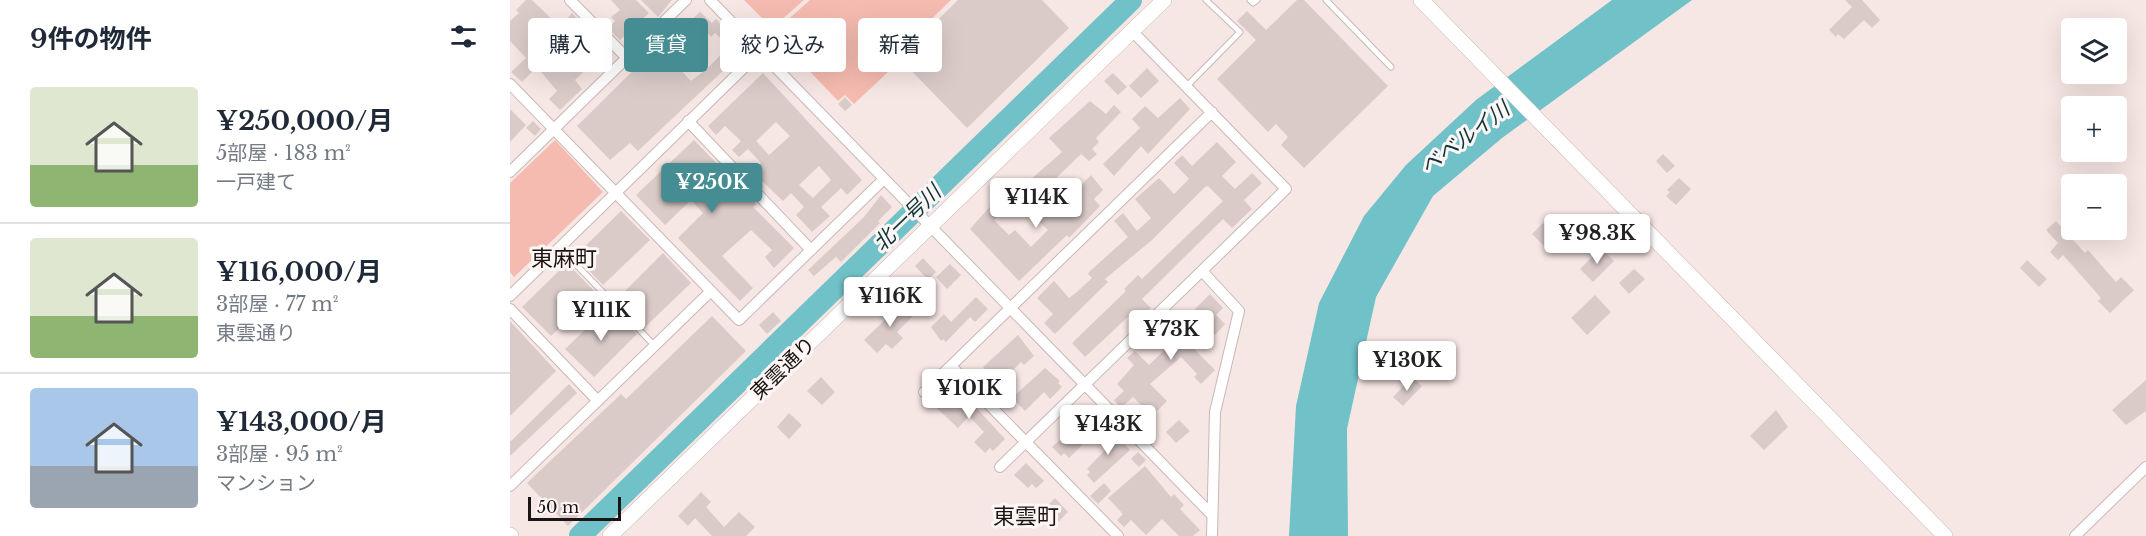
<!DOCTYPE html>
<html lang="ja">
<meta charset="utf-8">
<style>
body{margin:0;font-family:"Libre Baskerville","Noto Sans JP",serif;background:#f2f2f3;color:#1f2937;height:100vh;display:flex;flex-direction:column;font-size:22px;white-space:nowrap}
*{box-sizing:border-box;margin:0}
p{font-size:20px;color:#747a83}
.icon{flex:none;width:33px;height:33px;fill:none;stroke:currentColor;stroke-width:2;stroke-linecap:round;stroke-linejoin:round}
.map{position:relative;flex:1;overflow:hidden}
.sheet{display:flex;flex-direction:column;background:#fff;width:510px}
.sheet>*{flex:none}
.hud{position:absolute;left:18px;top:18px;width:570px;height:54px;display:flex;gap:12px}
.tools{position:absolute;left:1551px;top:18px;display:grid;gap:12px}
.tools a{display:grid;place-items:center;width:66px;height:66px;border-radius:6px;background:#fff;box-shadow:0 6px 24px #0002;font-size:30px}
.scale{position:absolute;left:18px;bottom:15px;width:93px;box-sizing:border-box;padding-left:6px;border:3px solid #1a1514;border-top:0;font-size:16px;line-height:21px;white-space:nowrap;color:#1a1514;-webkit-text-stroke:4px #fdf6f5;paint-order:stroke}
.price{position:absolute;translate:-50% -51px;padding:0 14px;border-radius:6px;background:#fff;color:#222;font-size:20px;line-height:39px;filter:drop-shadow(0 2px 3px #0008)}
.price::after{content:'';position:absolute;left:50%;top:36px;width:18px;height:14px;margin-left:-9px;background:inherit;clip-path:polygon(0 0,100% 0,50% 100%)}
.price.active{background:#458d92;color:#fff}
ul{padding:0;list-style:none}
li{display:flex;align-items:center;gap:18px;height:150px;padding:0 30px}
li+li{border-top:2px solid #e0e1e3}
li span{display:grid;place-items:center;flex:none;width:168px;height:120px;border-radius:6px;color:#555}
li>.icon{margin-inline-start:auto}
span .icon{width:72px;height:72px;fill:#fffc;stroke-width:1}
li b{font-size:26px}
h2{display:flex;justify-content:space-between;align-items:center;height:72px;padding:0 30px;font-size:26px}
.chip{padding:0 21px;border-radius:6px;background:#fff;box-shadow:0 6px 24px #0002;font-size:21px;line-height:54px}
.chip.active{background:#458d92;color:#fff}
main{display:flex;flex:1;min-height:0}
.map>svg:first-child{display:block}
.green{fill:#f6bbb0}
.water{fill:#71c1c8}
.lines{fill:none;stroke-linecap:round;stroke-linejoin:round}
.river{stroke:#71c1c8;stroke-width:22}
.building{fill:#dacbc8;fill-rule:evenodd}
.lane-casing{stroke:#c7b8b5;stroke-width:7}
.street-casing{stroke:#c7b8b5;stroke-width:12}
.secondary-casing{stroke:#c7b8b5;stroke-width:16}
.lane{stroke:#fff;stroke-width:5}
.street{stroke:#fff;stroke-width:10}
.secondary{stroke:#fff;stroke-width:15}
.labels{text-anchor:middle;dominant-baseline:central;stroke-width:6;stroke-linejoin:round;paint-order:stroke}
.street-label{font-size:20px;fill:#1a1514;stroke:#fdf6f5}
.water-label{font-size:21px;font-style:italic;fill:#0d3538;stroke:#fdf6f5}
.quarter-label{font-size:22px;fill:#1a1514;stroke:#fdf6f5}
</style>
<main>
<section class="sheet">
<h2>9件の物件<svg class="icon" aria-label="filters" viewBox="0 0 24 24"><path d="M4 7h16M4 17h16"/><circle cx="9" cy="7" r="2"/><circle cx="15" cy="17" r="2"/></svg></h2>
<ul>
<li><span style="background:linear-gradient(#dfe7d0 65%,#8fb573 0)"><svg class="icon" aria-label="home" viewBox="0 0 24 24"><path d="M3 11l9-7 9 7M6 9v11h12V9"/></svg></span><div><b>¥250,000/月</b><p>5部屋 · 183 m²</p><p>一戸建て</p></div></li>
<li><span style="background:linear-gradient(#dfe7d0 65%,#8fb573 0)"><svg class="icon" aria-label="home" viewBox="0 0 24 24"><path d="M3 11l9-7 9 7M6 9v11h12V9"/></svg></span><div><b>¥116,000/月</b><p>3部屋 · 77 m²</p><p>東雲通り</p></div></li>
<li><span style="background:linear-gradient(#a9c7e8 65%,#9aa5b1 0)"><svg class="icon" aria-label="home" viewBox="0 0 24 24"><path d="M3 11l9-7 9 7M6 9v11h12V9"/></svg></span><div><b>¥143,000/月</b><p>3部屋 · 95 m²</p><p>マンション</p></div></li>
</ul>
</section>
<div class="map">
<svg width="1636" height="536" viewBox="0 0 1636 536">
<rect width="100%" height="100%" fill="#f7e7e4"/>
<path class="green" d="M234,0H294L262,28Z
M300,0H441L373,66L378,72L344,104L335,95L328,101L263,33Z
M45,140L93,192L4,277L0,272V183Z"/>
<path class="water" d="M1102,0H1182L992,138L923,196L866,297L837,429L838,536H779L786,406L809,303L854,216L896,165L966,100Z"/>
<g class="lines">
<path class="river" d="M70,536L621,0"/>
</g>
<path class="building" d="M16,0H22L50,27L62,13L102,55L85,72L80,66L65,80L72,89L50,110L39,99L47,91L27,67L12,82L1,72L16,58L0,41V21L9,13L6,10Z
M101,0H126L139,13L110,40L98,28L105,21L101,17L110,10Z
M131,0H162L148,17Z
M448,0H532L559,28L457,128L389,58Z
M787,0H794L878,86L794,168L771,145L778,137L766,124L758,132L707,79L746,40L727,21L737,11L756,30Z
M1335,0H1352L1370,20L1362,28L1354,20L1334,39L1328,34L1326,37L1319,30L1342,7Z
M190,12L202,23L206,19L234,51L128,151L120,143L100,160L67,126L142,52L149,59L166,42L175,52L164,63L181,81L198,68L219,46L205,33L201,37L193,28L185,36L175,26Z
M637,68L649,81L631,98L619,86Z
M253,73L352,180L337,195L331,188L311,207L320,216L302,232L286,215L294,207L281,193L273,201L251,180L243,171L251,163L238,149L229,157L222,150L231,141L215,126L206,135L198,126ZM266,122L280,136L259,155L246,141ZM309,166L321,180L303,198L289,185Z
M603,73L617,87L608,95L594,81Z
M335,97L342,105L335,111L328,104Z
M670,98L680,109L638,154L631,146L604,176L593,164L630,128L622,119L635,106L648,118Z
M580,101L596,114L604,105L611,112L586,138L589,142L582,149L587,154L579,161L571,154L536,188L533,185L513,204L501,191L516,177L519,181L552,152L539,138Z
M0,109L16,125L0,142Z
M23,121L31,129L25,136L16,128Z
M184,140L246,204L243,207L284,248L264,268L255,257L262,250L241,230L212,256L243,288L230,301L168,238L193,213L181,200L155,225L126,195Z
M707,142L726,162L712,176L725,189L742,173L752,183L734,200L742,209L722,228L713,219L632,299L641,308L628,320L621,314L575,357L562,343L616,291L614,289L628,275L632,279L713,201L698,186L695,187L642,240L595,279L598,282L545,334L534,323L543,314L527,298L544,281L559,298L567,292L582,278L578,274L580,271L618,237L604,221L613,213L627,231L641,218L625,199L649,178L664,194L679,179L664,163L672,155L682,166Z
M1153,154L1165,166L1157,173L1146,161Z
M581,175L593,190L584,199L590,206L559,238L557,235L509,281L460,229L493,192L502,202L484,220L499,235L505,230L521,247L538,230L530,222L544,207L547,210Z
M1169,178L1181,189L1166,205L1156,196L1160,192L1157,190Z
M371,195L382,207L368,221L370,223L331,262L326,257L304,276L298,270L354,217Z
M111,211L140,240L93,285L65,256Z
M1546,221L1575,253L1578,250L1606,282L1611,277L1624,290L1600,313L1588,301L1591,298L1553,255L1548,260L1540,252L1548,243L1536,230Z
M1033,223L1048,237L1037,249L1022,234Z
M1091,248L1104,261L1083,282L1070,269Z
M153,253L181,283L134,328L107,299Z
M413,258L426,272L418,280L405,266Z
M1517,260L1537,279L1529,287L1510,268Z
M57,263L86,293L41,336L12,307Z
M440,264L451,275L437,289L426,277Z
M1124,269L1135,279L1119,294L1109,283Z
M700,294L713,308L706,315L715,324L705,335L702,332L684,349L705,370L691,384L684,377L687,374L671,357L640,384L657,401L642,416L623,397L611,408L604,400L614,391L607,384L624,365L617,358L625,351L639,365L673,332L676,334L693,317L685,309Z
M1085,295L1101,312L1077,335L1061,318Z
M466,297L478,309L465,322L460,317L436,342L433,339L431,341L421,327L434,314L441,322Z
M389,299L404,315L387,332L393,338L382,349L376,344L367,353L354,340L381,314L377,310Z
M99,307L127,334L84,377L55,349Z
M263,312L271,321L257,334L249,325Z
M202,316L236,351L58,526L17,483L111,394L116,399Z
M0,321L46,371L0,416Z
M508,335L524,356L514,365L511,362L491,382L495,386L484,396L478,389L487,381L473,367Z
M535,368L550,381L548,383L552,387L540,399L534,392L515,411L502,398Z
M311,377L325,392L312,405L297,391Z
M902,377L912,386L893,406L883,397Z
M1636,380V411L1616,425L1602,410Z
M59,384L67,393L0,456V442Z
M428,390L445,407L452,400L456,404L459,400L495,439L483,451L480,448L475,453L464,442L474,432L459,416L448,428L418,400Z
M1266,410L1278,427L1254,450L1240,436Z
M279,413L292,425L279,439L267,427Z
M669,420L680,431L666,443L656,432Z
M600,428L620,450L584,483L577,475L580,472L577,469L600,445L591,436Z
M561,430L574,443L559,458L554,453L551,456L542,447Z
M628,452L636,460L629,467L621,459Z
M516,463L534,481L526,488L522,484L518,488L504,475Z
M635,466L661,497L664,494L674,505L670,509L690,530L683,536H669L652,519L636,535L621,520L614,527L607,520L613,514L598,498Z
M594,483L601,491L588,504L580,496Z
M191,492L201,502L196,507L214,527L229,512L245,527L236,536H202L185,518L178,526L168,516Z
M545,498L558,512L545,525L532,511Z"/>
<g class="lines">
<defs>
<path id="lane" d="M740,0L743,3L747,0
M816,0L881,67
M677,86L730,32L696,0
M49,247L144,345"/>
<path id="street" d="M60,0L117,58
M200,0L702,515
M0,84L229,320L374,179
M178,121L301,250
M0,172L176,0
M692,271L729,311L705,412L702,536
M0,296L250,52
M0,309L88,401
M441,366L608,536
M414,392L702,112
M490,467L776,189L622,31
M0,486L201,291
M1565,536L1636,467"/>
<path id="secondary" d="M911,0L1435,536
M0,535L1,536
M100,536L654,0"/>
</defs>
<use href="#lane" class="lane-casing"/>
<use href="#street" class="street-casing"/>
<use href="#secondary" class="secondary-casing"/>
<use href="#lane" class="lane"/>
<use href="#street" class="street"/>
<use href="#secondary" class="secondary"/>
</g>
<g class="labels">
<g class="street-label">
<text transform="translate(273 368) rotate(-44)">東雲通り</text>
</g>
<g class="water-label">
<text transform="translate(955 138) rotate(-37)">ベベルイ川</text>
<text transform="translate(397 218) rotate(-44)">北一号川</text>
</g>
<g class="quarter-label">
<text x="54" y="258">東麻町</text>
<text x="516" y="516">東雲町</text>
</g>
</g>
</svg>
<div class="tools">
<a><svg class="icon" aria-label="layers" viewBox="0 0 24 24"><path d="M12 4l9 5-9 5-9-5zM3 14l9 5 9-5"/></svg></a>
<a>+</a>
<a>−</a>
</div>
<div class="scale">50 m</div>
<b class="price active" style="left:202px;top:214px">¥250K</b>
<b class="price" style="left:526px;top:229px">¥114K</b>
<b class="price" style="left:1087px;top:265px">¥98.3K</b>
<b class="price" style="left:380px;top:328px">¥116K</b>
<b class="price" style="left:91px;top:342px">¥111K</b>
<b class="price" style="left:661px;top:361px">¥73K</b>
<b class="price" style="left:897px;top:392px">¥130K</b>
<b class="price" style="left:459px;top:420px">¥101K</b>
<b class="price" style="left:598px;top:456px">¥143K</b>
<div class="hud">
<a class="chip">購入</a>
<a class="chip active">賃貸</a>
<a class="chip">絞り込み</a>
<a class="chip">新着</a>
</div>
</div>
</main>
